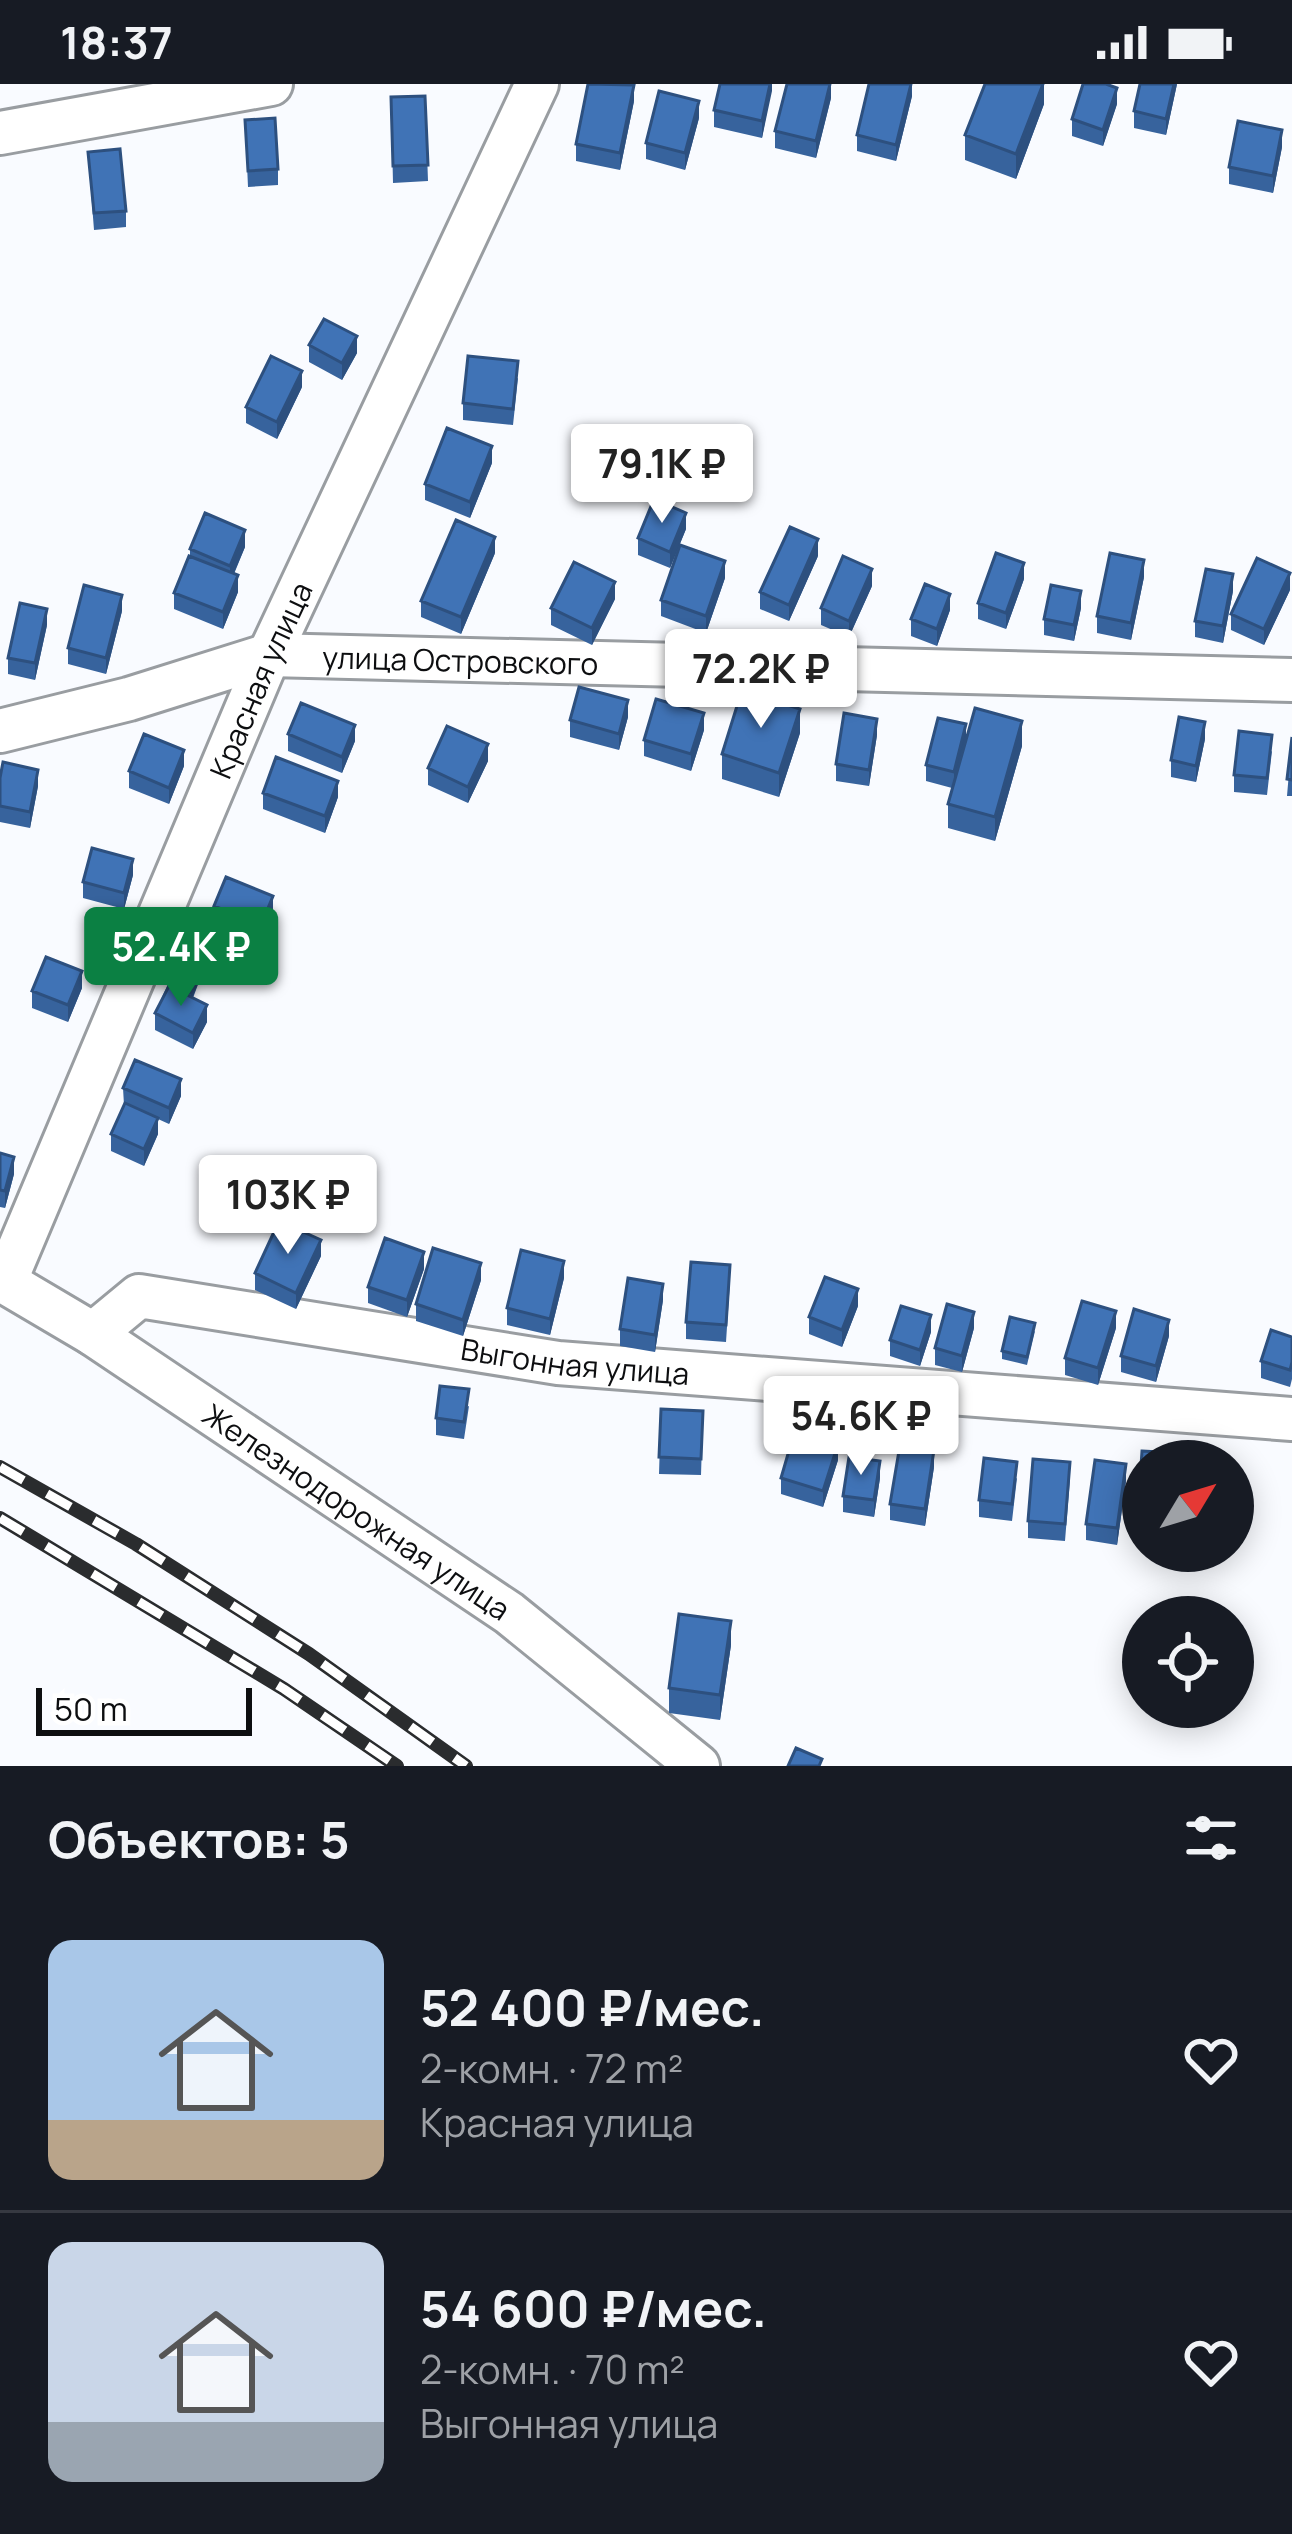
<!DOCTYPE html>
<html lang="ru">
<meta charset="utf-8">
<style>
body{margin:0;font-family:Manrope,sans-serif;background:#242831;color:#f1f3f6;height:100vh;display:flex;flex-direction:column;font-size:45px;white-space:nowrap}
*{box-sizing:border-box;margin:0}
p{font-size:39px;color:#9ea1a6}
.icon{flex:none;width:66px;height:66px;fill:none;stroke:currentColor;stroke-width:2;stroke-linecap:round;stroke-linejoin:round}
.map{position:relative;height:1682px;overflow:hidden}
.panel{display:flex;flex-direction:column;background:#171b24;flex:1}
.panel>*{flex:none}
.needle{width:78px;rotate:52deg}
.controls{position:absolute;left:1122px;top:1356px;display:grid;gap:24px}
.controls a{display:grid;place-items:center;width:132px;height:132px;border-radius:50%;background:#171b24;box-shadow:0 6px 30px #0003;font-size:60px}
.scale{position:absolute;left:36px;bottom:30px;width:216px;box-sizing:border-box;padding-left:12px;border:6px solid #0d0e10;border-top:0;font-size:33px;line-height:42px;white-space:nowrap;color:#0d0e10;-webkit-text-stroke:9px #fff;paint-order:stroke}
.price{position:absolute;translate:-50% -102px;padding:0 27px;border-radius:12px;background:#fff;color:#222;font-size:39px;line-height:78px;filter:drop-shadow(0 3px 6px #0008)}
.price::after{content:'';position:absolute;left:50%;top:72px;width:36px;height:27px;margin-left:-18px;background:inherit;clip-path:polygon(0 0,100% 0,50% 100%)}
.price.active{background:#0b8043;color:#fff}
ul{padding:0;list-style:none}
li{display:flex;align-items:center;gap:36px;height:300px;padding:0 48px}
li+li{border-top:3px solid #363941}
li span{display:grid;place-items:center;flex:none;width:336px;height:240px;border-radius:24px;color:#555}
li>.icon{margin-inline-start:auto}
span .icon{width:144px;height:144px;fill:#fffc;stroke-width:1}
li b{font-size:51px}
h2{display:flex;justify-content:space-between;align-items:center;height:144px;padding:0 48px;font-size:51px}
.status{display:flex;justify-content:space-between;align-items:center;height:84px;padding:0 60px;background:#171b24;direction:ltr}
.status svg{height:33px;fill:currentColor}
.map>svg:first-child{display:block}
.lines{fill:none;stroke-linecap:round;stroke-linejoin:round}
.minor-casing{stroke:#999da1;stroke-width:48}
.minor{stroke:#fff;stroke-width:42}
.rail-casing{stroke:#2a2c2e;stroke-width:14}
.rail{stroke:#fff;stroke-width:9;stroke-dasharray:27;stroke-linecap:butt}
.wall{fill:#37639d}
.shaded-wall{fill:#2d507f}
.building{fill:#4073b6;stroke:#2d507f;stroke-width:3}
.labels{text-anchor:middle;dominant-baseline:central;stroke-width:12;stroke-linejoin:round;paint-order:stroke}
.street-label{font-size:30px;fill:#0d0e10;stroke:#fff}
</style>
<div class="status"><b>18:37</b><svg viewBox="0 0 49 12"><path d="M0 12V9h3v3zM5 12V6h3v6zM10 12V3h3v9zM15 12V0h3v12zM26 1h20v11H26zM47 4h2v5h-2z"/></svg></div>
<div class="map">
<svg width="1292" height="1682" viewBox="0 0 1292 1682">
<rect width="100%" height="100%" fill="#f9fbff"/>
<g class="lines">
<defs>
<g id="minor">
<path d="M0,49L271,0"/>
<path id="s1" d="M0,647L129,615L269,571L1292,596"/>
<path id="s2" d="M0,1195L93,1250L509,1529L698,1682"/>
<path id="s3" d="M5,1198L269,571L537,0"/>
<path id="s4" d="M93,1250L139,1212L558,1279L1292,1335"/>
</g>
</defs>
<use href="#minor" class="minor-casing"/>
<use href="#minor" class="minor"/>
<defs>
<path id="rail" d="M0,1383L136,1460L309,1570L466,1682
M0,1434L284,1605L397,1682"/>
</defs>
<use href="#rail" class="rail-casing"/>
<use href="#rail" class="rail"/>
</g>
<path class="wall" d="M772,0L762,54L714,43V26Z
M912,0V12L896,77L857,67V51Z
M1044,0V20L1016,95L965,76V51Z
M1177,0L1166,51L1134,44V27Z
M425,12L428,97L393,99L391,13Z
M831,14L816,74L775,64V47Z
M634,17L620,86L576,77V60Z
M1117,20L1103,62L1072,52V35Z
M699,34L685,86L646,75V59Z
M245,36L278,85V101L248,103Z
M1282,63L1273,109L1229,100V83Z
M88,68L126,127V143L94,146Z
M309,261L357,269L342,296L309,278Z
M518,294L513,341L463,336V319Z
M302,303L277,355L246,339V323Z
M492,379L470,434L425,416V400Z
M686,445L670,484L638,471V454Z
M245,463L234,490L238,508L223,545L174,525V509L190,472V465Z
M495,469L461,550L421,533V517Z
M818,472L789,537L760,525V508Z
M1144,493L1131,556L1097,549V532Z
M725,494L706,549L661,532V516Z
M1024,495L1006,545L978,535V519Z
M872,502L849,553L821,541V524Z
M1290,506L1264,561L1231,546V530Z
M1233,507L1223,559L1195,553V537Z
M615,515L592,561L551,541V524Z
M1081,524L1074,557L1044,551V535Z
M950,526L937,562L911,552V535Z
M122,527L106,590L68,580V564Z
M47,541L35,596L8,590V574Z
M628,633L619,666L570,653V636Z
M704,646L691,687L644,672V656Z
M800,649L779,713L722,695V670Z
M288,650L355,657L342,689L288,667Z
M877,651L869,702L836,697V680Z
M1292,653V712H1287Z
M966,654L1022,662L995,757L948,744V720L952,704L926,697V681Z
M1205,655L1196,698L1171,693V676Z
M1272,667L1267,711L1234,708V691Z
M488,677L468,719L428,701V684Z
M184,682L169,720L129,704V687Z
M0,694L38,702L30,744L0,738Z
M263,709L338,713L325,749L263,725Z
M133,791L124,825L83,814V798Z
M214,822L273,829L261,858L214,838Z
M200,895L193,914L207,938L193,965L155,946V929L168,900Z
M82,904L68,938L32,924V907Z
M123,1004L181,1012L169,1040L158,1035V1050L144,1082L111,1067V1050L124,1021Z
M0,1069L14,1090L5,1124L0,1123Z
M321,1172L296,1225L255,1206V1189Z
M424,1185L407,1233L368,1219V1203Z
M564,1194L550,1251L507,1241V1224Z
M481,1196L463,1252L416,1237V1220Z
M730,1197L726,1258L686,1255V1238Z
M663,1216L655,1268L620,1262V1245Z
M858,1222L842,1263L809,1250V1233Z
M974,1244L962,1288L935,1281V1264Z
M1116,1244L1098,1301L1065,1291V1274Z
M1035,1247L1027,1281L1002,1275V1267Z
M931,1248L920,1282L890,1272V1256Z
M1169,1252L1156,1298L1121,1288V1272Z
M1292,1253V1295L1290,1303L1261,1294V1277Z
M469,1322L464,1355L436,1351V1334Z
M661,1325L703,1327L701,1391L659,1390Z
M838,1376L823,1423L781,1410V1394Z
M1143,1377V1413H1140Z
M934,1383L925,1442L890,1436V1420Z
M880,1394L874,1433L843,1428V1412Z
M1017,1394L1012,1437L979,1433V1416Z
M1070,1395L1065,1457L1028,1454V1437Z
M1126,1397L1117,1461L1086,1456V1440Z
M1175,1467H1205L1204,1472Z
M731,1561L720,1636L669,1629V1604Z"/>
<path class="shaded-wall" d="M770,0H772V7L762,54V37Z
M831,0V14L816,74V57Z
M911,0L912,12L896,77V61Z
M1043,0H1044V20L1016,95V70Z
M1174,0H1177L1166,51V35Z
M634,1V17L620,86V69Z
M1117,4V20L1103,62V46Z
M699,17V34L685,86V69Z
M1282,46V63L1273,109V92Z
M357,252V269L342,296V279Z
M302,287V303L277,355V338Z
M492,362V379L470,434V418Z
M686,429V445L670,484V468Z
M245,446V463L230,498V482Z
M495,453V469L461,550V533Z
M818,455V472L789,537V521Z
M1144,476V493L1131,556V539Z
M725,477V494L706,549V532Z
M1024,479V495L1006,545V529Z
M872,485V502L849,553V537Z
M1290,489V506L1264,561V545Z
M1233,490V507L1223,559V542Z
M238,491V508L223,545V528Z
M615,498V515L592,561V544Z
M1081,507V524L1074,557V541Z
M950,510V526L937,562V545Z
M122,511V527L106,590V574Z
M47,525V541L35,596V579Z
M628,616V633L619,666V650Z
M800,625V649L779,713V689Z
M704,629V646L691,687V670Z
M877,635V651L869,702V686Z
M1022,637V662L995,757V733Z
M1205,638V655L1196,698V682Z
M966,640V657L954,704V688Z
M355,641V657L342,689V673Z
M488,660V677L468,719V703Z
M184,666V682L169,720V704Z
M38,686V702L30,744V728Z
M338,697V713L325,749V732Z
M133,775V791L124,825V809Z
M273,812V829L261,858V841Z
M200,886V895L191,917V909Z
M82,887V904L68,938V921Z
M207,921V938L193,965V949Z
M181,995V1012L169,1040V1024Z
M158,1034V1050L144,1082V1065Z
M14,1073V1090L5,1124V1107Z
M321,1156V1172L296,1225V1209Z
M424,1168V1185L407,1233V1216Z
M564,1177V1194L550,1251V1235Z
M481,1179V1196L463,1252V1236Z
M663,1200V1216L655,1268V1251Z
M858,1205V1222L842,1263V1246Z
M1116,1227V1244L1098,1301V1284Z
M974,1228V1244L962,1288V1272Z
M931,1231V1248L920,1282V1266Z
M1169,1236V1252L1156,1298V1282Z
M838,1360V1376L823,1423V1407Z
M934,1366V1383L925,1442V1425Z
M880,1377V1394L874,1433V1416Z
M1126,1380V1397L1117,1461V1444Z
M731,1537V1561L720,1636V1611Z"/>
<path class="building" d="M588,0L634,1L620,69L576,60Z
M720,0H770L762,37L714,26Z
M787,0H830L816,57L775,47Z
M869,0H911L896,61L857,51Z
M985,0H1043L1016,70L965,51Z
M1083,0H1106L1117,4L1103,46L1072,35Z
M1140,0H1174L1166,35L1134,27Z
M659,7L699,17L685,69L646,59Z
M425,12L428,81L393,82L391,13Z
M275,34L278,85L248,87L245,36Z
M1238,37L1282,46L1273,92L1229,83Z
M120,65L126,127L94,129L88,68Z
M324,235L357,252L342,279L309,261Z
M271,272L302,287L277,338L246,323Z
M468,272L518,277L513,325L463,319Z
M447,344L492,362L470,418L425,400Z
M654,415L686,429L670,468L638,454Z
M205,429L245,446L230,482L190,465Z
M456,436L495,453L461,533L421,517Z
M790,443L818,455L789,521L760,508Z
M680,461L725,477L706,532L661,516Z
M996,469L1024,479L1006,529L978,519Z
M1110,469L1144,476L1131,539L1097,532Z
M189,472L238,491L223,528L174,509Z
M843,472L872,485L849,537L821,524Z
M1257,474L1290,489L1264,545L1231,530Z
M574,478L615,498L592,544L551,524Z
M1206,485L1233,490L1223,542L1195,537Z
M925,500L950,510L937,545L911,535Z
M84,501L122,511L106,574L68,564Z
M1051,501L1081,507L1074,541L1044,535Z
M20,519L47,525L35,579L8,574Z
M579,603L628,616L619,650L570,636Z
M742,606L800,625L779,689L722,670Z
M656,615L704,629L691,670L644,656Z
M301,619L355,641L342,673L288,650Z
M975,624L1022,637L995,733L948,720Z
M844,629L877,635L869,686L836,680Z
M1179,633L1205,638L1196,682L1171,676Z
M938,634L966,640L954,688L926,681Z
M447,642L488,660L468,703L428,684Z
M1239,647L1272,651L1267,694L1234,691Z
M144,650L184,666L169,704L129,687Z
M1292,653V696L1287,695Z
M276,673L338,697L325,732L263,709Z
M3,678L38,686L30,728L0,722V694Z
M92,764L133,775L124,809L83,798Z
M226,793L273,812L261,841L214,822Z
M46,873L82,887L68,921L32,907Z
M178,877L200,886L191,909L168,900Z
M169,902L207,921L193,949L155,929Z
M135,976L181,995L169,1024L123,1004Z
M125,1019L158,1034L144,1065L111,1050Z
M0,1069L14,1073L5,1107L0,1106Z
M279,1137L321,1156L296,1209L255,1189Z
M385,1154L424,1168L407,1216L368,1203Z
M433,1164L481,1179L463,1236L416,1220Z
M521,1166L564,1177L550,1235L507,1224Z
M691,1178L730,1181L726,1241L686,1238Z
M825,1193L858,1205L842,1246L809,1233Z
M628,1194L663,1200L655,1251L620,1245Z
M1082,1217L1116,1227L1098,1284L1065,1274Z
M947,1220L974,1228L962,1272L935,1264Z
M901,1222L931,1231L920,1266L890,1256Z
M1134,1225L1169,1236L1156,1282L1121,1272Z
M1010,1233L1035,1239L1027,1273L1002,1267Z
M1271,1246L1292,1253V1278L1290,1286L1261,1277Z
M440,1302L469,1305L464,1338L436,1334Z
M661,1325L703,1327L701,1375L659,1373Z
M795,1346L838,1360L823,1407L781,1394Z
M900,1361L934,1366L925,1425L890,1420Z
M1142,1367L1176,1369L1175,1377H1143V1397H1140Z
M849,1373L880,1377L874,1416L843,1412Z
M984,1374L1017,1378L1012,1420L979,1416Z
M1033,1375L1070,1378L1065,1440L1028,1437Z
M1095,1376L1126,1380L1117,1444L1086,1440Z
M679,1530L731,1537L720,1611L669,1604Z
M796,1664L822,1675L819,1682H788Z"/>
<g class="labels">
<g class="street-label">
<text stroke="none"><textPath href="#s1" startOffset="471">улица Островского</textPath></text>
<text stroke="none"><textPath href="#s3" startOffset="654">Красная улица</textPath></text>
<text stroke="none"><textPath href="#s4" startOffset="501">Выгонная улица</textPath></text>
<text stroke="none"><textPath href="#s2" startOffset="426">Железнодорожная улица</textPath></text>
</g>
</g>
</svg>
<div class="controls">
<a><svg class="needle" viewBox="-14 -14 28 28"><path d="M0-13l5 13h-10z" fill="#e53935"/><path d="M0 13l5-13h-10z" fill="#9ea1a6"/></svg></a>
<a><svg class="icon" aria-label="locate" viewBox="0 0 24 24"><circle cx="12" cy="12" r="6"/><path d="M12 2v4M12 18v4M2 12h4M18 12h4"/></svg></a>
</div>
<div class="scale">50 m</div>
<b class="price" style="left:662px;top:442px">79.1K ₽</b>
<b class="price" style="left:761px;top:647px">72.2K ₽</b>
<b class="price active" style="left:181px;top:925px">52.4K ₽</b>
<b class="price" style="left:288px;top:1173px">103K ₽</b>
<b class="price" style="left:861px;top:1394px">54.6K ₽</b>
</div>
<section class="panel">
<h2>Объектов: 5<svg class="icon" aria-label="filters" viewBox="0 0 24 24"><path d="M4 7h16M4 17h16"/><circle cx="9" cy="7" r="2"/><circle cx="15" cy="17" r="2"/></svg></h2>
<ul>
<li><span style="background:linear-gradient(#a9c7e8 75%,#b9a48a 0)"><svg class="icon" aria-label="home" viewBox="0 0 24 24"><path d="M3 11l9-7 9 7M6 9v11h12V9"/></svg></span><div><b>52 400 ₽/мес.</b><p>2-комн. · 72 m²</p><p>Красная улица</p></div><svg class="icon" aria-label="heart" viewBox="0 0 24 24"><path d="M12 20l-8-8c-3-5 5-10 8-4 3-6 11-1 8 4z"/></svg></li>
<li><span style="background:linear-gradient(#c9d6e8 75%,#9aa5b1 0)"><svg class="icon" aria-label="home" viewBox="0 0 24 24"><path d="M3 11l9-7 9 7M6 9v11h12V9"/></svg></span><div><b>54 600 ₽/мес.</b><p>2-комн. · 70 m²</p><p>Выгонная улица</p></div><svg class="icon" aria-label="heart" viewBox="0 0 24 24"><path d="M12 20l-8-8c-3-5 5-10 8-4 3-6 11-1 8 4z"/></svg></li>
</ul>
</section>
